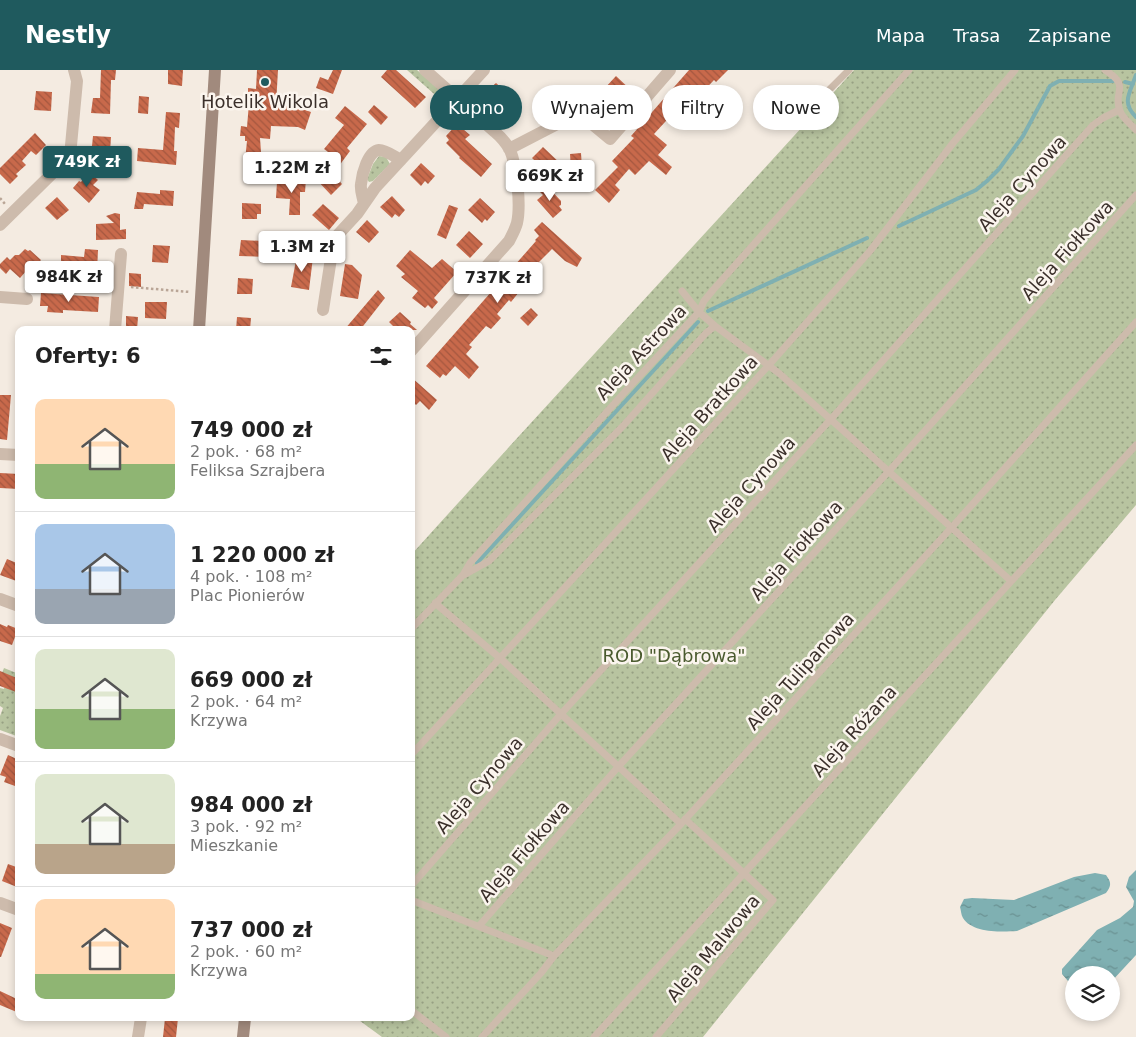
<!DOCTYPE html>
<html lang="pl">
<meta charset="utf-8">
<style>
body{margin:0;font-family:"DejaVu Sans",sans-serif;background:#f6f6f6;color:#222;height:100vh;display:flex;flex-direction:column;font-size:19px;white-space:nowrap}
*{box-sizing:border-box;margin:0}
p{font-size:16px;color:#767676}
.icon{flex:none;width:28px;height:28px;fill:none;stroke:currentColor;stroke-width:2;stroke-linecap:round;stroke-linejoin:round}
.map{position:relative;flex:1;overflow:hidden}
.side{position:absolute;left:15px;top:256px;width:400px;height:695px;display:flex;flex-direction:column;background:#fff;border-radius:10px;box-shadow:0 2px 8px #0003}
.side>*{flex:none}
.top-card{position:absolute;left:430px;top:15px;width:475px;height:45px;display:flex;gap:10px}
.buttons{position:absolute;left:1065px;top:896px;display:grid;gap:10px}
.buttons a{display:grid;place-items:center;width:55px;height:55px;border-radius:50%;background:#fff;box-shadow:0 2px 8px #0003;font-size:25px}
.price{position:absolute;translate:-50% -42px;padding:0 11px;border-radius:5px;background:#fff;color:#222;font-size:16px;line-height:32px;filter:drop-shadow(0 1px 2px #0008)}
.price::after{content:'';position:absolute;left:50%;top:30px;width:15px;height:11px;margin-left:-8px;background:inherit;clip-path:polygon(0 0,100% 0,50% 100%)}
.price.current{background:#1f5a5e;color:#fff}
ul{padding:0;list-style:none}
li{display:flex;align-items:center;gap:15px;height:125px;padding:0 20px}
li+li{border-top:1px solid #e0e0e0}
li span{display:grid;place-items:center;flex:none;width:140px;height:100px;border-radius:10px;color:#555}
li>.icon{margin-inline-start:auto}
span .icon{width:60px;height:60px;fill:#fffc;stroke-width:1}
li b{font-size:21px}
h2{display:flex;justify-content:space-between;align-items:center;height:60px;padding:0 20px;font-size:21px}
.chip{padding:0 18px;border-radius:22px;background:#fff;box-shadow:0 2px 8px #0003;font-size:18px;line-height:45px}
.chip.current{background:#1f5a5e;color:#fff}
header{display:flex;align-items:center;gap:30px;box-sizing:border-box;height:70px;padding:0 25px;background:#1f5a5e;color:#fff}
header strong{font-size:24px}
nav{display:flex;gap:28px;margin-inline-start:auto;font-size:18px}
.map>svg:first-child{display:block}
.green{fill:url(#green-dots)}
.water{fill:url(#water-ripples)}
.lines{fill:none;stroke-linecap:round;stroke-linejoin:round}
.stream{stroke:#7fb0b2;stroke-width:4}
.building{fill:url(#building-back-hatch)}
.path{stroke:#b9a596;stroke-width:2.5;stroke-dasharray:2.5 2.5;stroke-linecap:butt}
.lane{stroke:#cdbbac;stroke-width:7}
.street{stroke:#cdbbac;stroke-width:12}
.secondary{stroke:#a18a7d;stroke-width:12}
.poi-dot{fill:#1f5a5e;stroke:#fbf5ee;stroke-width:2}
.labels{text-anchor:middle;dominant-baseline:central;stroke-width:5;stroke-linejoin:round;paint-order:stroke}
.poi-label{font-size:18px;fill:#3b302b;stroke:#fbf5ee}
.street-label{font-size:18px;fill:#3b302b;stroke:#fbf5ee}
.park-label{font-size:18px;fill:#4a5a2e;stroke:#fbf5ee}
</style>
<header>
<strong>Nestly</strong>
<nav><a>Mapa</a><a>Trasa</a><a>Zapisane</a></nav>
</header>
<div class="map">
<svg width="1136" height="967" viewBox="0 0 1136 967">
<defs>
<pattern id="green-dots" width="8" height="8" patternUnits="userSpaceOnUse" patternTransform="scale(1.25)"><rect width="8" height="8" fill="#b8c4a0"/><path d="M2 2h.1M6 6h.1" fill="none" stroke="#97a083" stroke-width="1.8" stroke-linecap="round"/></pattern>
<pattern id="water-ripples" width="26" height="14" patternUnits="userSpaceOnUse" patternTransform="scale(1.25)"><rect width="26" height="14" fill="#7fb0b2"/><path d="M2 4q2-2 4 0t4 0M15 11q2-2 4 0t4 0" fill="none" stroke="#699091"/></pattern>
<pattern id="building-back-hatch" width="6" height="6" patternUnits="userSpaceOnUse" patternTransform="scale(1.25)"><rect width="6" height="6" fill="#c8694b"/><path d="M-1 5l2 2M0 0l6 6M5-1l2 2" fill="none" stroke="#a4573f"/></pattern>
</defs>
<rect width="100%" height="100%" fill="#f4ebe1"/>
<path class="green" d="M407,0H417L445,24L448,31L441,39L436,38L442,31Z
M854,0H1136V435L1055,530L703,967H382L356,948H411V485C558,322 707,162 854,0Z
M379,86L386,87L390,94L373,111L369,112L367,109L373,94Z
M4,598L19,604V667L0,660V646L3,638L0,636V618L4,619L6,612L0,608Z"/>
<path class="water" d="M1136,800V885L1111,912V905H1074V918L1062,904V899L1097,860L1120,848L1133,837L1134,831L1126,817L1129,807Z
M1095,803L1106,805C1112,813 1111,816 1106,823L1017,861C1001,862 972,863 963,848C961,845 961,840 960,837L964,829L972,828L1014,830L1074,807Z"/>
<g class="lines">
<path class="stream" d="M1136,5C1130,23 1121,32 1136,47
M1125,12L1133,14
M899,156L976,120L987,111L999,99L1023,66L1050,16L1059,11H1113
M708,241L867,168
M477,493L698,252"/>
</g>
<path class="building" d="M101,0H116L115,10H111L110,44L91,43L93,28H100Z
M168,0H183L182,16L168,14Z
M257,0H278L276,35L293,36L311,42L305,60L298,57L271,56L270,69L260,68L262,96H267L266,112L243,110L247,71H245V66H240L241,56L247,57L249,33H248V18L256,19Z
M333,0H342L333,24L316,18L320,7L328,10Z
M387,0H396L426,27L415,38L381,7Z
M689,0H728L716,12L714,10L696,29L692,26L688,30L687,28L654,64L667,75L658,85L672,97L666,105L649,91L635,105L629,99L615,115L620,120L609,133L595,120L618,97L612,91L634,68L631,66Z
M616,6L633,22L625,31L623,29L619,33L604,19Z
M496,13L507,23L497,34L485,23Z
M36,21L52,22L51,41L34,40Z
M139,26L149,27L148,44L138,43Z
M374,35L388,47L381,55L368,42Z
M345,36L367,54L347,78L350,81L333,104L342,114L331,125L315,108L336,88L324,79L344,55L335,48Z
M166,42L180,43L179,58L175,57L174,81H177L176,95L137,91L138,78L163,80Z
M457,54L470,65L465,69L492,94L481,107L459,88L460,87L446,73L449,70L446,66Z
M35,63L46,75L36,85L31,81L22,91L26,95L16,104L18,106L10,114L0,104V98Z
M93,66L111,67L110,82H106L105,87L88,86L89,76H92Z
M543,77L562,95L551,106L532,88Z
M581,83L583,113L573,114V99H571L570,84Z
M421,93L435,106L428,114L425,111L421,116L410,105Z
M89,102L98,110L93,115L100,120L89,133L73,118L79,111L81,112Z
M292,108L306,109L305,122H300V145H289L290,129L276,128L277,112L292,113Z
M546,115L561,131V135L559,136L562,140L553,148L537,130L543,125L539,121Z
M160,120L174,121L173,136L144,134L143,139H134L137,122L160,124Z
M392,126L405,140L399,147L395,144L392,148L380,137Z
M57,127L69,140L57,150L45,138Z
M480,128L495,142L487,151L485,149L482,153L468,140Z
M242,133L261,134V144H257V149H242Z
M323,134L339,148L329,160L312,145Z
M449,135L458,138L446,169L437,165Z
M115,143L120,144V160L126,159V169L96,170V154L114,153L106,146Z
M367,150L379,162L369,173L356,162Z
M542,152L582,188L577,197L565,191L552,179L539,192L541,194L517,221L519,222L511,232L509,230L497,244L501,248L491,259L486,256L469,275L472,277L466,284L479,297L469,309L455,296L446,306L443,304L440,308L426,296L536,171L535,170L539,166L534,160Z
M469,161L483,174L470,188L456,175Z
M241,170L263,171L262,180L268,181L267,187L239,186Z
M153,175L170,176L168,193L152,192Z
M25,179L28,181L30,180L41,190L30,202L27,200L20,208L10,199L6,204L0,198V194L7,187L10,190L15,185H19Z
M85,179L98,180L97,202L91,201V204L80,203V195L61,194V185L84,187Z
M410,180L432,198L442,189L457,202L434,228L438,232L432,239L428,235L425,238L412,228L418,221L401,207L405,204L396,196Z
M297,185L313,187L309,220L291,217Z
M345,194L352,195L362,205L358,229L340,226Z
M129,203L141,204V217L129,216Z
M238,208L253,209L252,224H237Z
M378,220L385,228L360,260H344Z
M41,223L99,227L98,242L63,240V243L47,242L48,236H40Z
M145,232H167L166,249L145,248Z
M531,238L538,245L528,256L520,248Z
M400,242L411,252L410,254L417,260H397L389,252Z
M126,246L138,247L137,260H126Z
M237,247L251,248L250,260H236Z
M411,307L437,330L429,340L420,331L416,335L411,330Z
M0,325H11L7,370L0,369Z
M0,403L19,404V419L0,418Z
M7,489L19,494V512L0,505Z
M0,554L7,557L8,555L18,559L12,575L0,571Z
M0,601L19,609V615L16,622L0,616Z
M8,685L19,690V706L15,716L4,712L6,707L0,705Z
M8,794L19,798V812L17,817L2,811Z
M0,853L12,858L1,887H0Z
M0,921L19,930V943L0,935Z
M165,948H178L176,967H163Z"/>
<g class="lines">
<path class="path" d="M0,128L5,134
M131,217L190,222
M35,221L37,219L38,212L108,216"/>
<path class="lane" d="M1105,0C1132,17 1112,21 1120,41C1123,49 1131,54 1136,60
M815,34L849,0
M682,221L699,242L715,256L780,304L1011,511
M464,505L489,491L623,356L706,263L715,256
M435,533L501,589L681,754
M411,559L463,505L470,493L632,314L699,242L704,231L713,220L909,0
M411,685L769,295L870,181L953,73L1015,0
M411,816L561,644L831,349L1093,55L1103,48L1119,40
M411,830L554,886
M479,856L618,697L889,401L1136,125
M411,940L446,967
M482,967L541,903L554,886L681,754L952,457L1136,252
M594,967L1136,375
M656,967L773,830L685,749"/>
<path class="street" d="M509,79L565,50L575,40L610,69L670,0
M364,134C363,127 360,121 361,114C362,104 368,81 379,80C386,80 395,87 401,90
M0,155L70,86L77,11L74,0
M0,227L27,229
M323,240L334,169L357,144L375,118L484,0
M115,260L121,184
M411,281L509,171C512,165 515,160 517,153C521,135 517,97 510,80C506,73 501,67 495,62L425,0
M0,384L19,385
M0,529L19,536
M0,669L19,676
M0,833L19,840
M138,967L141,948"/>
<path class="secondary" d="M199,260L215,0
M243,967L245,948"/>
</g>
<circle class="poi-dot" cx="265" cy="12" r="5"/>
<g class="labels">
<g class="poi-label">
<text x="265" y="31">Hotelik Wikola</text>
</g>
<g class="street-label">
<text transform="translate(1022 113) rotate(-48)">Aleja Cynowa</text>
<text transform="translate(1067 180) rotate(-48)">Aleja Fiołkowa</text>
<text transform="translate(641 282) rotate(-47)">Aleja Astrowa</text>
<text transform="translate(709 338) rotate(-48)">Aleja Bratkowa</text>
<text transform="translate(751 414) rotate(-48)">Aleja Cynowa</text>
<text transform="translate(796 480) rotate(-48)">Aleja Fiołkowa</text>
<text transform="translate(800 601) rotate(-48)">Aleja Tulipanowa</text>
<text transform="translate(854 661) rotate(-48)">Aleja Różana</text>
<text transform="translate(479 715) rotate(-49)">Aleja Cynowa</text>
<text transform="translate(524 781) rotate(-49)">Aleja Fiołkowa</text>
<text transform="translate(713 878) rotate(-50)">Aleja Malwowa</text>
</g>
<g class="park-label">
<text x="674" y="585">ROD "Dąbrowa"</text>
</g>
</g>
</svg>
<div class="buttons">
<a><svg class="icon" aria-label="layers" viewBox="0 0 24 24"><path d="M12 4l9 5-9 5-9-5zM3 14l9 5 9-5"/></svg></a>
</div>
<b class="price current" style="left:87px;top:118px">749K zł</b>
<b class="price" style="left:292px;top:124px">1.22M zł</b>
<b class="price" style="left:550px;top:132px">669K zł</b>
<b class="price" style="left:302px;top:203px">1.3M zł</b>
<b class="price" style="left:69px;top:233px">984K zł</b>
<b class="price" style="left:498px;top:234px">737K zł</b>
<div class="top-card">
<a class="chip current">Kupno</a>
<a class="chip">Wynajem</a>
<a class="chip">Filtry</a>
<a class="chip">Nowe</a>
</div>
<section class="side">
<h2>Oferty: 6<svg class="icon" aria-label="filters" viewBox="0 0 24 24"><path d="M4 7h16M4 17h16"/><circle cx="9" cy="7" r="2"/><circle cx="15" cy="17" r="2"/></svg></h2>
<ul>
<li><span style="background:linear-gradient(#ffd9b3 65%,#8fb573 0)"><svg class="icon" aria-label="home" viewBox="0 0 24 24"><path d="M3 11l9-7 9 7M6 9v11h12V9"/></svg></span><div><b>749 000 zł</b><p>2 pok. · 68 m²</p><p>Feliksa Szrajbera</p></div></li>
<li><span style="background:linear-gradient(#a9c7e8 65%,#9aa5b1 0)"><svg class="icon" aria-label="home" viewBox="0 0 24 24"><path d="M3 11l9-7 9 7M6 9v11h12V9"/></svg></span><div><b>1 220 000 zł</b><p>4 pok. · 108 m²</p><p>Plac Pionierów</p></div></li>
<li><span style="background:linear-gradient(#dfe7d0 60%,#8fb573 0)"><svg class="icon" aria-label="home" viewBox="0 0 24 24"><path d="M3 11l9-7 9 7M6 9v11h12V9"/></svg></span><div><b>669 000 zł</b><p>2 pok. · 64 m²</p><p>Krzywa</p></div></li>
<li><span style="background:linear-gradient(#dfe7d0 70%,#b9a48a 0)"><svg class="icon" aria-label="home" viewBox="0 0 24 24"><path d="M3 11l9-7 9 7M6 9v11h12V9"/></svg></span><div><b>984 000 zł</b><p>3 pok. · 92 m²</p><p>Mieszkanie</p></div></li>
<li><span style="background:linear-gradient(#ffd9b3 75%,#8fb573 0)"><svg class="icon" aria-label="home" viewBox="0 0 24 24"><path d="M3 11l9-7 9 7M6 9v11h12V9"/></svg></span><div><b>737 000 zł</b><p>2 pok. · 60 m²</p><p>Krzywa</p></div></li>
</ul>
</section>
</div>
